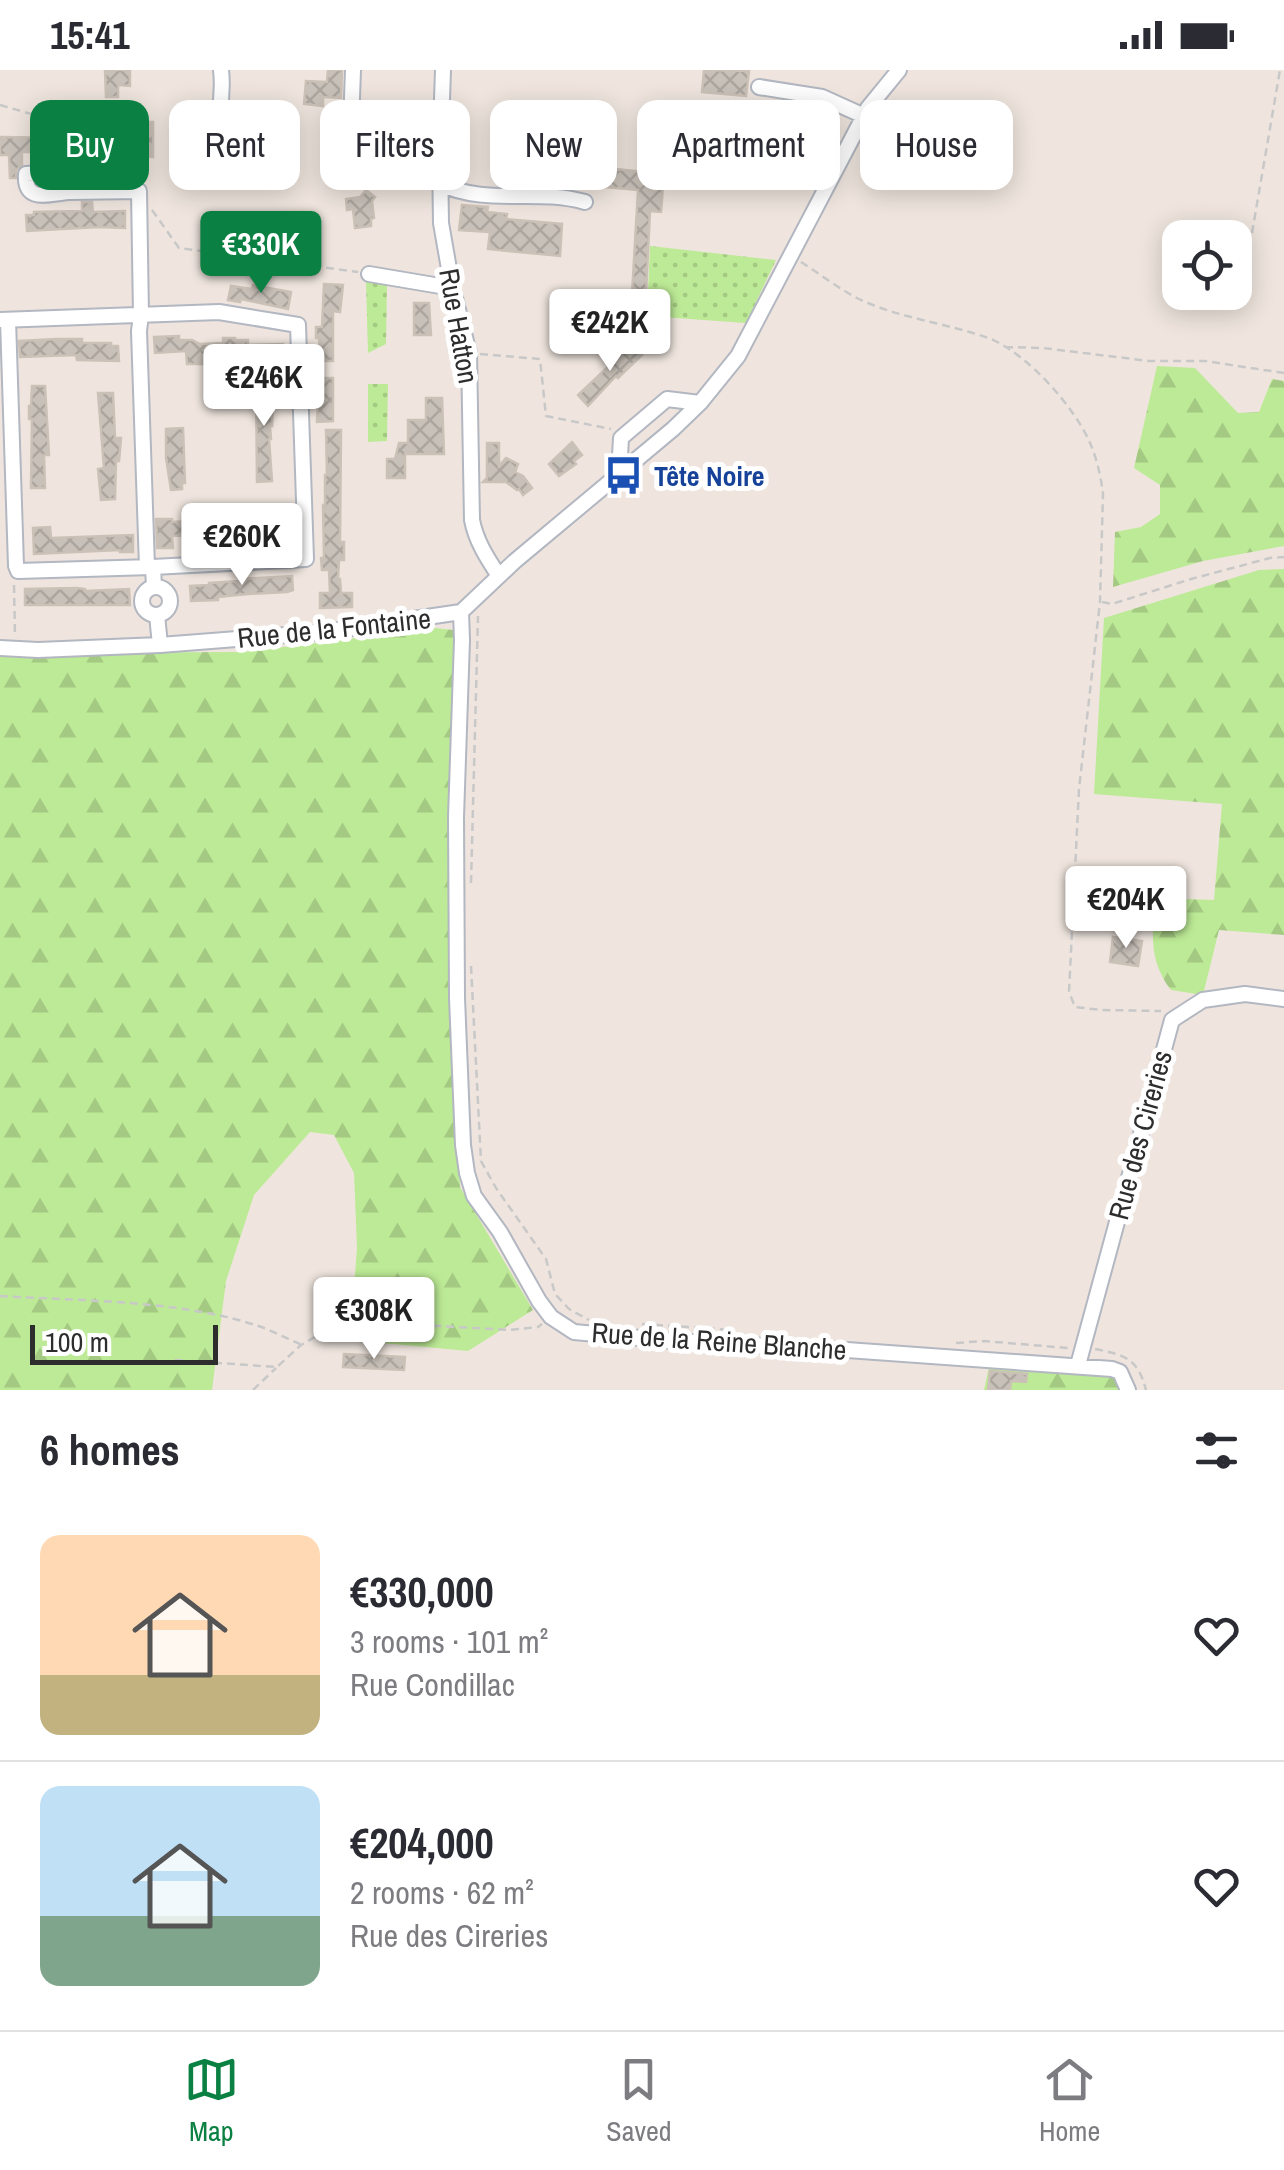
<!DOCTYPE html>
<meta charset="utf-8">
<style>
body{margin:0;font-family:"Archivo Narrow",sans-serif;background:#f2f2f3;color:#2b2b33;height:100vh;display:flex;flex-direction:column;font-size:38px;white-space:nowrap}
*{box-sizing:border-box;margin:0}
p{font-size:32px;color:#7c7c81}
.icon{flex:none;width:55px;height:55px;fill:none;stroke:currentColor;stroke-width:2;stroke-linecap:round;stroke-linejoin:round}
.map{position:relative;height:1320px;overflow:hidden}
.sheet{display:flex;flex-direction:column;background:#fff;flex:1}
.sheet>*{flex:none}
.banner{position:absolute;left:30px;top:30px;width:1225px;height:90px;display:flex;gap:20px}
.tools{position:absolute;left:1162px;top:150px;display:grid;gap:20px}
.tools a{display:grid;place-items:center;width:90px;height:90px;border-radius:20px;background:#fff;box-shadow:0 5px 25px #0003;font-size:50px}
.scale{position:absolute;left:30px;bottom:25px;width:188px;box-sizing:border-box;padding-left:10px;border:5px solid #2d2d2d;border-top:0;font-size:28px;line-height:35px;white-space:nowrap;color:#2d2d2d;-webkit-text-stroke:8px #fff;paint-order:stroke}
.price{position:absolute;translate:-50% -85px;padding:0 22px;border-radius:10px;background:#fff;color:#222;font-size:32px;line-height:65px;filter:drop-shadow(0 2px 5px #0008)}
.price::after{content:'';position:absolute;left:50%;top:60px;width:30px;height:22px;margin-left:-15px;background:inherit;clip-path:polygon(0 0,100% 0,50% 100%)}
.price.on{background:#0b8043;color:#fff}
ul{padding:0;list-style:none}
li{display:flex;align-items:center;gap:30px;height:250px;padding:0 40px}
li+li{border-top:2px solid #e1e1e2}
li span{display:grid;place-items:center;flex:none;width:280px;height:200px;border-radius:20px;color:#555}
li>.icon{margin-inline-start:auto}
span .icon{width:120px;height:120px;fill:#fffc;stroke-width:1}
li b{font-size:42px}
h2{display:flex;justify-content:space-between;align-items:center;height:120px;padding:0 40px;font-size:42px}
.tag{padding:0 35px;border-radius:20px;background:#fff;box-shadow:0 5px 25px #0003;font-size:35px;line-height:90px}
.tag.on{background:#0b8043;color:#fff}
.status{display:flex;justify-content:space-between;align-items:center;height:70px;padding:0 50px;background:#fff;direction:ltr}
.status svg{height:28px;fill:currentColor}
.dock{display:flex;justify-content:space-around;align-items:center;height:140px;border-top:2px solid #e1e1e2;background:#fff;font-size:28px;color:#7c7c81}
.dock a{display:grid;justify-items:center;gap:5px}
.dock .on{color:#0b8043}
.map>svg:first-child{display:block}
.grass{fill:url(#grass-dots)}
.forest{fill:url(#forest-firs)}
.building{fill:url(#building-cross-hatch);stroke:#cbc1b7;stroke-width:2.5}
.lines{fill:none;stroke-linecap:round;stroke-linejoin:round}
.minor-casing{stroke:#b2b7c1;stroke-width:18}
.path{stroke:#c8c8c8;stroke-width:2.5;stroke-dasharray:8 5;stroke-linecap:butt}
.minor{stroke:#fff;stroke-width:14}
.labels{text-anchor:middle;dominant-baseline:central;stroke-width:10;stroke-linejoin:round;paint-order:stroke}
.street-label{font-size:28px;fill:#2d2d2d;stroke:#fff}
.transit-label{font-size:28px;font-weight:bold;fill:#164399;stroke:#fff;text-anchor:start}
</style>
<div class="status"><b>15:41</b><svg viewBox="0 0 49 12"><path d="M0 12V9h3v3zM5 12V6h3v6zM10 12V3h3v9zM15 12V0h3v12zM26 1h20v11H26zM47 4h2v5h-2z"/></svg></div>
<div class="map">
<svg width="1284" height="1320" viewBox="0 0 1284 1320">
<defs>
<pattern id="grass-dots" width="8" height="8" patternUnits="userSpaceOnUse" patternTransform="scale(2.5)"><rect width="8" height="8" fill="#bdea96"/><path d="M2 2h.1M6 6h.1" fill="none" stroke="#a3c982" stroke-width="1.8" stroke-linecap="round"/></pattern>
<pattern id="forest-firs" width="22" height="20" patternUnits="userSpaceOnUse" patternTransform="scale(2.5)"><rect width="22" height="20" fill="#bdea96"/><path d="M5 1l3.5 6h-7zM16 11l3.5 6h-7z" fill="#a3c982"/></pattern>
<pattern id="building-cross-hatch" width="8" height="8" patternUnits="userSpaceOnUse" patternTransform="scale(2.5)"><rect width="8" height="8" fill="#c8c1b9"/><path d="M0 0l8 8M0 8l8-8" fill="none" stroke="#aca69f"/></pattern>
</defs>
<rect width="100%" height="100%" fill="#efe5de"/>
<path class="grass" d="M650,176L776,190L746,253L647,246Z
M366,211L387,214L386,274L368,283Z
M368,314H388L387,371L368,372Z"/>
<path class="forest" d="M1157,296L1195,298L1238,343L1259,342L1272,309L1284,311V476L1203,491L1113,517L1115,462L1141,457L1160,444V415L1134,398Z
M1284,499V865L1219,860L1203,925L1171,920C1148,890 1152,863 1156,828L1214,830L1222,734L1094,724L1104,548L1259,500Z
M435,558L453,560L460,1117L533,1240L468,1281L350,1270L357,1178L354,1103L334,1065L310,1062L254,1125L226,1211L212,1320H0V583L244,582Z
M989,1297L1116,1304L1119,1320H984Z"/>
<path class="building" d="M105,0H130V16L118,15V27H106Z
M328,0H342L341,28L323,27V36L304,34L306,11L327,12Z
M704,0L749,1L746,26L702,22Z
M884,42L902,46L898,62L888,60L883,81L892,83L890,96L862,90L865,75Z
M131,52H153V87L131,86Z
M0,67L69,68L91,77L90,80L111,88L106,102L70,87L41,88V82H22V95L16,100V108H10L9,85H0Z
M597,97L664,104L661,142L650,141L645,244L631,242L638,120L595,116Z
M366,120L375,127L372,131L374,148L371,149V156L355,158L353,139L347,140L346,129L360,127Z
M82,132H92L93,142L125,141V158L99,157L27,161L26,145H34V142L82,141Z
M462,135L488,137L487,142L507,144L506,149L562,154L560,186L488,179L490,162L459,160Z
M324,214L343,215L340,242L333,241V291H320L319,268H316V257H322Z
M253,215L291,222L288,239L241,229L240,232L228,230L231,216L252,219Z
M414,233H429L431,265H414Z
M179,266V270H192L200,274L223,273V268H235V270H248V275L283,274V291H254V286L207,285L208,294H187L186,281L155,283L154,267Z
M57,269H82V273H111V276H118L119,291L77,290L76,285L20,287L19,271Z
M632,274L642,285L618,308L616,306L588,336L578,325Z
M319,308H333V351L317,352Z
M270,309L273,336L272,356H270L271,369H269L272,411L257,412L256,310Z
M32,316H45L49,385H44L45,418H31L32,349H29V336H31Z
M98,323H113L115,368H121L119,391H116L115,429L101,430L98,399L104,398Z
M426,328H442L444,384H405V408H387V389H395L399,373H408V350H426Z
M183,358L185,413H182V419L171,420L166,388V359Z
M326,360H341L340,472H344V490H339L338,509H340L341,523H352V537L320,538V523H330L329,500H322L321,488H324L323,435H325V405H327Z
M572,372L582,385L574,391L576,394L559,406L549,394Z
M487,373H499V396L506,388L518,394L515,402L523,406L532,418L523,425L519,419L517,420L506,412H483L487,408Z
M243,442H254V462L172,466L173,478H157L156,449H172V452L193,451L192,448L243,447Z
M290,445L294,467L261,468L260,457H275L274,446Z
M50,457L51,468L133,465V482H120V480L34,484L33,458Z
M292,506L293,520L287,522L248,524L218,527V530L191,531L190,516L209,515V513L239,511V509Z
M77,518L85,519V521L129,519L130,535H25V519Z
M1113,867L1142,871L1138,896L1110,892Z
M344,1284L405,1287L404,1300L343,1297Z
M990,1301L1027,1304L1026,1312L1011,1311L1010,1320H988Z"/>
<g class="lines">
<defs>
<path id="minor" d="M443,0L440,87L441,153L452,216L469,283L472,450C476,471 487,488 499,506
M759,17L822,27L864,46
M351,55L353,0
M211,75C219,50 224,26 221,0
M440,114C488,136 536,118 585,132
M68,122C48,124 24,133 26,104L40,103L68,122L139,121L141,245L139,261L147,497
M369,204L452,218
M0,250L219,242L298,255L306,489L153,497L154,517
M8,250L16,496L18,501L152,497
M619,403L621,368L667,329L700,333
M142 531a14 14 0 1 1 28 0a14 14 0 1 1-28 0Z
M461,542L462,570L456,747L457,928L463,1075L467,1103L474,1126L500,1162L539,1231L551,1247L574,1262L672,1271L847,1280L1112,1299L1120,1302L1128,1320
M157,545L160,575
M0,578L38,580L160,575L325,562L461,542L515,491L673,359L700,333L738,286L868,38L899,0
M1078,1295L1172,950L1203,930L1245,924L1284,929"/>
</defs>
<use href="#minor" class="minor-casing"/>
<path class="path" d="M0,35L101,64L117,71L136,107
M152,140L179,178L358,202
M1252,163L1280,0
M801,192C820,204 839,219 859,229C901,249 948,253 991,269C1028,285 1074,336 1090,373C1097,389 1101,407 1103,424L1100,532L1079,719L1069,922L1075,937L1101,940L1161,941
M1005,277L1043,278L1149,291H1205L1284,303
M480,284L540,289L546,346L611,359
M14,515L15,567
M1102,532L1112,534L1191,509L1270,488L1284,487
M471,813L478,546
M471,896L481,1091L496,1118L546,1189L555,1224L569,1239L589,1250
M0,1226C83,1231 186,1230 264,1258C276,1263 288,1269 300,1274
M642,1254L733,1260
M956,1273L984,1271L1068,1278
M1095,1279C1126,1285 1138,1289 1146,1320
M175,1290L277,1297L301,1275L339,1253L370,1252L509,1260L538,1257L542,1254
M253,1320L276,1298"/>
<use href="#minor" class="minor"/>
</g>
<defs>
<symbol id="bus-bare" viewBox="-9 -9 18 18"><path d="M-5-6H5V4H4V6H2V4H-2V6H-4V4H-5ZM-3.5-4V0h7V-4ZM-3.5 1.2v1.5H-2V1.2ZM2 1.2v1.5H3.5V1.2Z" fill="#1a4fb4" stroke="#fff" stroke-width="2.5" paint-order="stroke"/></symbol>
</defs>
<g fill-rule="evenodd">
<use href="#bus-bare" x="596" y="378" width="55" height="55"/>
</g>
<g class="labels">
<g class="street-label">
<text transform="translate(459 256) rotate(80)">Rue Hatton</text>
<text transform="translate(334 558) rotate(-6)">Rue de la Fontaine</text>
<text transform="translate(1140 1065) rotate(-75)">Rue des Cireries</text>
<text transform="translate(719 1271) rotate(4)">Rue de la Reine Blanche</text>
</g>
<g class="transit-label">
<text x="654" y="406">Tête Noire</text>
</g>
</g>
</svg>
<div class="tools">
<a><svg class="icon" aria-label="locate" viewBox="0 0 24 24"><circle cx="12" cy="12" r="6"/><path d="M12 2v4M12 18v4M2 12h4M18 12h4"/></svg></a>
</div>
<div class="scale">100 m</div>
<b class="price on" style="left:261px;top:226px">€330K</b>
<b class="price" style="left:610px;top:304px">€242K</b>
<b class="price" style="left:264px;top:359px">€246K</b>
<b class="price" style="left:242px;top:518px">€260K</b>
<b class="price" style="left:1126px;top:881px">€204K</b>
<b class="price" style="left:374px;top:1292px">€308K</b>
<div class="banner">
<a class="tag on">Buy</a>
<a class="tag">Rent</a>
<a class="tag">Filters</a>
<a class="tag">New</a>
<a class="tag">Apartment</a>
<a class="tag">House</a>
</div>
</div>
<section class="sheet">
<h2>6 homes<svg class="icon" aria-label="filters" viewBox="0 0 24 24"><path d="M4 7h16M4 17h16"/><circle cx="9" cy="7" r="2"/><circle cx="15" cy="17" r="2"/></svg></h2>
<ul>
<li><span style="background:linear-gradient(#ffd9b3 70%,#c2b280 0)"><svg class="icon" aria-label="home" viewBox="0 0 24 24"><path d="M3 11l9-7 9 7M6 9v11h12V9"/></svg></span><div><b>€330,000</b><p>3 rooms · 101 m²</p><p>Rue Condillac</p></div><svg class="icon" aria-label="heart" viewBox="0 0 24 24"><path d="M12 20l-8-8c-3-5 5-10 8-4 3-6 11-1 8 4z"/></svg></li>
<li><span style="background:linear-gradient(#bfe0f5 65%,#7fa58c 0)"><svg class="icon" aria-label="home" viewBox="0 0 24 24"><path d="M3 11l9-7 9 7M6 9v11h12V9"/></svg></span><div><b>€204,000</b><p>2 rooms · 62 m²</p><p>Rue des Cireries</p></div><svg class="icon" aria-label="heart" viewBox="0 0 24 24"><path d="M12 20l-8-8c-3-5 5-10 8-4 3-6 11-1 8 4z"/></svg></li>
</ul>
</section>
<nav class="dock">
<a class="on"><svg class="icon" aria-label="map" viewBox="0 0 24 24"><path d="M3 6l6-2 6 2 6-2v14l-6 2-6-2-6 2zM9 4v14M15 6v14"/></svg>Map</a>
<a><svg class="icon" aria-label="saved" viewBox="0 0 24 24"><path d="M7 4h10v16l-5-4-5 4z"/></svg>Saved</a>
<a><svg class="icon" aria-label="home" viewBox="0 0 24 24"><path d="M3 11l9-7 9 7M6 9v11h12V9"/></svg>Home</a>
</nav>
